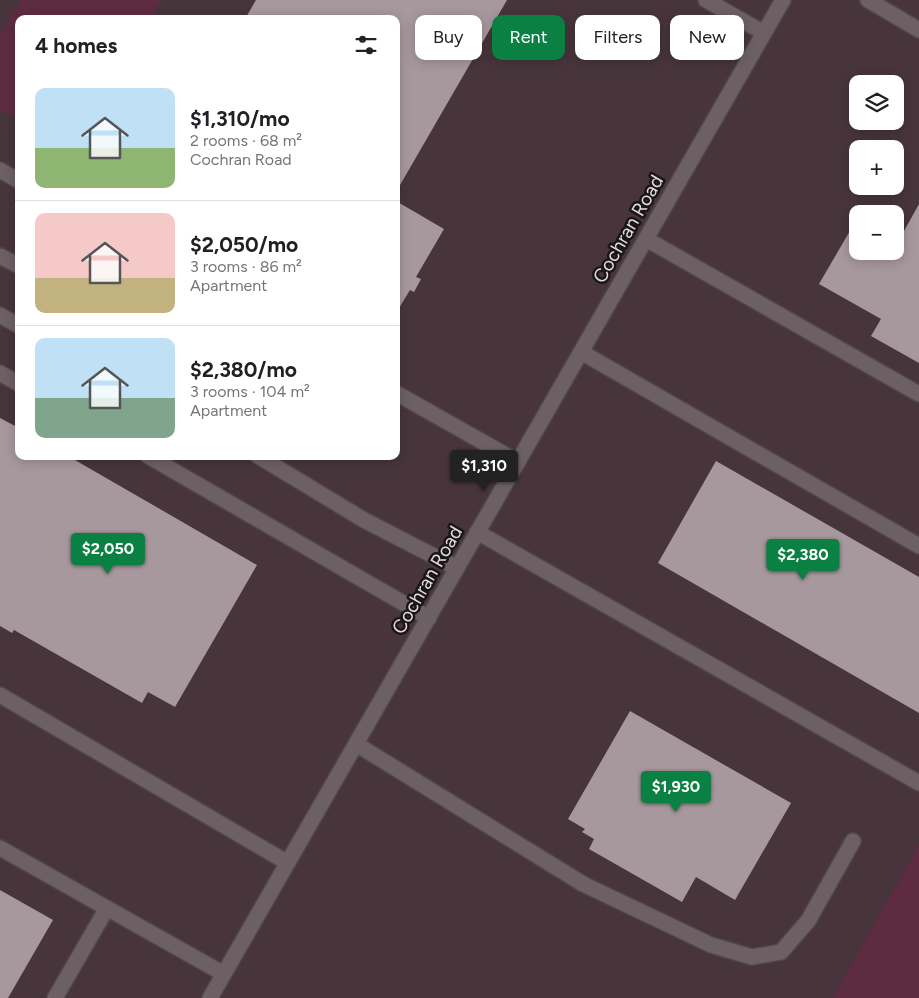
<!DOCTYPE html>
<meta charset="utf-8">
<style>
body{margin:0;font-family:Figtree,sans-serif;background:#f2f2f2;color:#202124;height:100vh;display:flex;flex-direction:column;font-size:19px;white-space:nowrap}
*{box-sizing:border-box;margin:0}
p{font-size:16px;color:#757577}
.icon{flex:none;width:28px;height:28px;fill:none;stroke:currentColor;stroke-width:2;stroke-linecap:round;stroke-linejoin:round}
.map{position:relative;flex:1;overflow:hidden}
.details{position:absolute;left:15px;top:15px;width:385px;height:445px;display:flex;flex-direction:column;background:#fff;border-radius:10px;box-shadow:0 2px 12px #0003}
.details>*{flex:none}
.top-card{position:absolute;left:415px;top:15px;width:429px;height:45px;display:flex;gap:10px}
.fabs{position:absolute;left:849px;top:75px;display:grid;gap:10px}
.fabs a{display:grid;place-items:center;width:55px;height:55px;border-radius:10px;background:#fff;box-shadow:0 2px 12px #0003;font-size:25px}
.price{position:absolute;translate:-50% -42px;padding:0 11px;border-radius:5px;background:#0b8043;color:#fff;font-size:16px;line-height:32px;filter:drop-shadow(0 1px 2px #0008)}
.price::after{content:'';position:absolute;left:50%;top:30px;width:15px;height:11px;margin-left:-8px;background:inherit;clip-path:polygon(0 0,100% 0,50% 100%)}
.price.selected{background:#222;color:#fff}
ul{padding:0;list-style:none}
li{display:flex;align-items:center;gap:15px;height:125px;padding:0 20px}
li+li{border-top:1px solid #e0e0e0}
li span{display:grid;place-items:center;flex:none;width:140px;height:100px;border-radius:10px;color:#555}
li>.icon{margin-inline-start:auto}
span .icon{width:60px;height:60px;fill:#fffc;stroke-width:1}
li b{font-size:21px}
h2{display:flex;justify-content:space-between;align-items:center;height:60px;padding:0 20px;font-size:21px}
.chip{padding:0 18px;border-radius:10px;background:#fff;box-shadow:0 2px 12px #0003;font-size:18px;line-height:45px}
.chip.selected{background:#0b8043;color:#fff}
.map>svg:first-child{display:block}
.built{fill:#47353b;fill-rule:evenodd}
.green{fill:#5e2c41}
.building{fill:#a7989d}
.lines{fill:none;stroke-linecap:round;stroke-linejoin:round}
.minor-casing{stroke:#51474b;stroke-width:18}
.minor{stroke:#6d6064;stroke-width:15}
.labels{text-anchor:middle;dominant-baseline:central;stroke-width:5;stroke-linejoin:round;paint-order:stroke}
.street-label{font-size:19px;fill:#e3dbde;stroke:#1a1517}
</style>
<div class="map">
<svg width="919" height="998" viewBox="0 0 919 998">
<rect width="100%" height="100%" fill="#372b2f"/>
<path class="built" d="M0,0H919V845L832,998H0ZM19,19H396V456H19ZM858,84H895V121H858ZM858,149H895V186H858ZM858,214H895V251H858Z"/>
<path class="green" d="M21,0H161L151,19H19V120L0,109V33Z
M919,845V998H832Z"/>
<path class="building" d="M256,0H507L396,192V19H245Z
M396,201L444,229L416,277L421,279L414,292L410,290L396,313Z
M919,204V363L871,336L881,319L819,284L858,217V251H895V226L904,231Z
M0,418L19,428V456H68L257,565L175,707L148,692L142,703L14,630L12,633L0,626Z
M716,461L919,577V713L658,563Z
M630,711L791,803L735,900L696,877L682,902L589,849L594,839L582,832L585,829L568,819Z
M0,890L53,920L8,998H0Z"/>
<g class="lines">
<defs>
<path id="minor" d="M706,0L764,33
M868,0L919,30
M0,170L19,181
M646,239L919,394
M0,256L19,266
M0,315L19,326
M581,352L919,546
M0,373L19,384
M396,393L518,462
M148,456L429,618
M258,456L364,520L457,568
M477,532L919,783
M0,695L288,863
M356,744L583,884L711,945L752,957L781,952L808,921L853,841
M0,848L224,974
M55,998L107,908
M210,998L783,0"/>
</defs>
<use href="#minor" class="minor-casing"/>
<use href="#minor" class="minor"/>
</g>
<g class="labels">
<g class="street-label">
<text transform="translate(628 229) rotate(-60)">Cochran Road</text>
<text transform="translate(427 580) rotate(-60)">Cochran Road</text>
</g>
</g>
</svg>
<div class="fabs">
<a><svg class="icon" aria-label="layers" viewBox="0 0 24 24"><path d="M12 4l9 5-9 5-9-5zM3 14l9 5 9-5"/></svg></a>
<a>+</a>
<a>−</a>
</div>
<b class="price selected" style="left:484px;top:492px">$1,310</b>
<b class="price" style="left:108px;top:575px">$2,050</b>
<b class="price" style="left:803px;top:581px">$2,380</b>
<b class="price" style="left:676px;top:813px">$1,930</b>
<div class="top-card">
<a class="chip">Buy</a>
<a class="chip selected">Rent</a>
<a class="chip">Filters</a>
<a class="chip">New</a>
</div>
<section class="details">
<h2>4 homes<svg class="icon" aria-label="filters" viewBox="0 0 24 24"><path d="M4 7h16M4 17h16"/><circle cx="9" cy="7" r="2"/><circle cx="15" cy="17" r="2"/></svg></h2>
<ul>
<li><span style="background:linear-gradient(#bfe0f5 60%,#8fb573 0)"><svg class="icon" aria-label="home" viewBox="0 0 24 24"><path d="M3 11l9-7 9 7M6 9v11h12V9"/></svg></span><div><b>$1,310/mo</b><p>2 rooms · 68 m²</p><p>Cochran Road</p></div></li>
<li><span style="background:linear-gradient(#f6c9c9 65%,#c2b280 0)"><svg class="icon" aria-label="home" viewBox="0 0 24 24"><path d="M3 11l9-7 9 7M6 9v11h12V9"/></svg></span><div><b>$2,050/mo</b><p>3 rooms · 86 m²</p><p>Apartment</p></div></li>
<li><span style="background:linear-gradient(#bfe0f5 60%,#7fa58c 0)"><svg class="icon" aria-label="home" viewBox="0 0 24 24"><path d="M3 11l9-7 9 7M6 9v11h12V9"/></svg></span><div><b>$2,380/mo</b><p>3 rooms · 104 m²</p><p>Apartment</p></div></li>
</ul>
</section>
</div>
